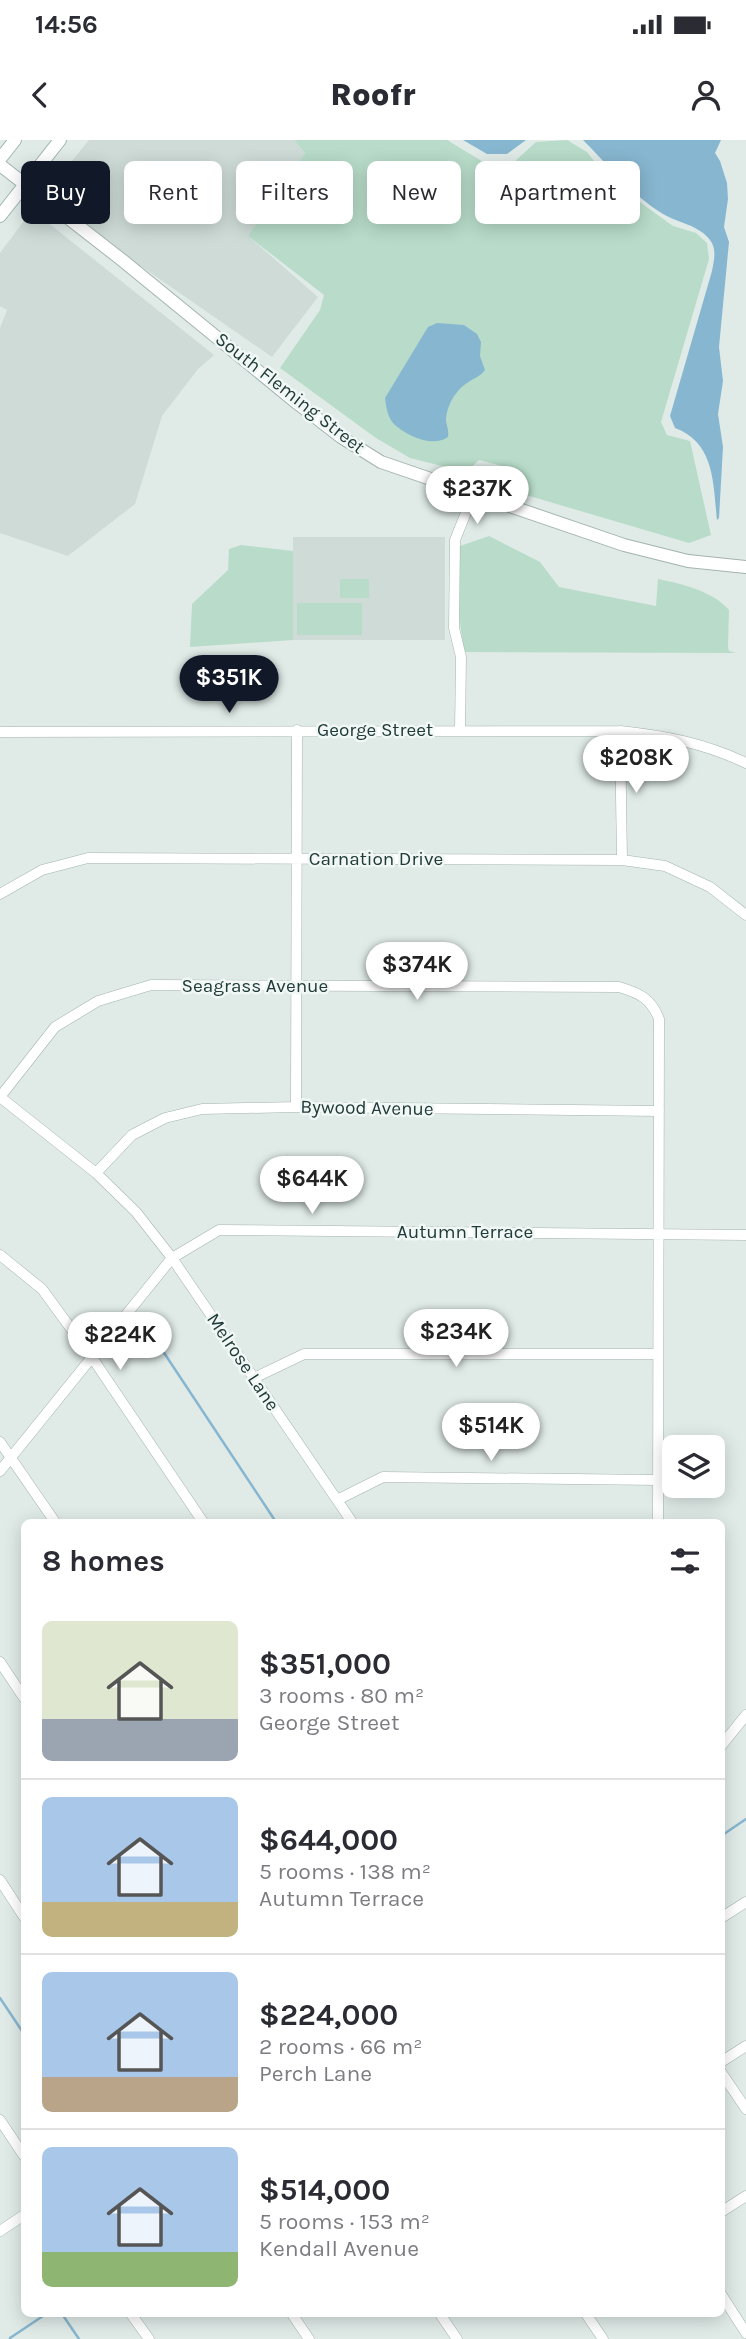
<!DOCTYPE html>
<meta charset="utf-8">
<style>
body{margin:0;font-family:Karla,sans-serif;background:#f2f2f3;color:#2b2b33;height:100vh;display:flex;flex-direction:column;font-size:26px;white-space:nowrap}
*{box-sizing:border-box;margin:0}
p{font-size:23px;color:#7c7c81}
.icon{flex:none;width:38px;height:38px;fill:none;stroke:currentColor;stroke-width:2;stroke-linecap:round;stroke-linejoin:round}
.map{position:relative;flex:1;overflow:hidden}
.drawer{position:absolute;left:21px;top:1379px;width:704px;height:798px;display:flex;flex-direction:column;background:#fff;border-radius:10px;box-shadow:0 4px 18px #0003}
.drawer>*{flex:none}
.banner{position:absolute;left:21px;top:21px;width:705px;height:63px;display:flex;gap:14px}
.controls{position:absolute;left:662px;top:1295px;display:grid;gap:14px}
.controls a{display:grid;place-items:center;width:63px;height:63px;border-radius:10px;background:#fff;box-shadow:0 4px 18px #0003;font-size:35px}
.price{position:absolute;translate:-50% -60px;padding:0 16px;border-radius:24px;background:#fff;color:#222;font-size:23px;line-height:46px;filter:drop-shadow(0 2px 4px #0008)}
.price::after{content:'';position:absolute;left:50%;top:42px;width:21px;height:16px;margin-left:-10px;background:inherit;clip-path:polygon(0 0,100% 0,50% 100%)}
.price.selected{background:#111827;color:#fff}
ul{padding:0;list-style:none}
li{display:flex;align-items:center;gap:21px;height:175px;padding:0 21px}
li+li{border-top:2px solid #e1e1e2}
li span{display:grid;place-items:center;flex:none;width:196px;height:140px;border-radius:10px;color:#555}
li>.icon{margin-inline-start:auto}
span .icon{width:84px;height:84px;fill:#fffc;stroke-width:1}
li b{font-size:30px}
h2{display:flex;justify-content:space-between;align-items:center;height:84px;padding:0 21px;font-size:30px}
.chip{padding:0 24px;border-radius:10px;background:#fff;box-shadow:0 4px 18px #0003;font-size:24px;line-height:63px}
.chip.selected{background:#111827;color:#fff}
.status{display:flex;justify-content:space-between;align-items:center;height:49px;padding:0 35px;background:#fff;direction:ltr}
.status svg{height:19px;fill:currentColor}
header{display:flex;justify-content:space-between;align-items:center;height:91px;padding:0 21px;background:#fff;font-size:32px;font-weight:800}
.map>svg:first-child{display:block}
.built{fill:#cedbd7}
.green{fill:#b8dcc9}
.water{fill:#87b6d0}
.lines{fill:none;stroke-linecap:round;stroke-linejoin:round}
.stream{stroke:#87b6d0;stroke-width:2.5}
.minor-casing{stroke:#a3b3b0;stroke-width:11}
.tertiary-casing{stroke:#a3b3b0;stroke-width:14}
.secondary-casing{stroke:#9eb6b3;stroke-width:14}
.minor{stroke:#fff;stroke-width:10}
.tertiary{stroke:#fff;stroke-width:12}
.secondary{stroke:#fff;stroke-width:12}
.labels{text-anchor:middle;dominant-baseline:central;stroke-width:5;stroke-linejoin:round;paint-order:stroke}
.street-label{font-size:19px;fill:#203b39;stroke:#f0f7f5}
</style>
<div class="status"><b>14:56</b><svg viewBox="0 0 49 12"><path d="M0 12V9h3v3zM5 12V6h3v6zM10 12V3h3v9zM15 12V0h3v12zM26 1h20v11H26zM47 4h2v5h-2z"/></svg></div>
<header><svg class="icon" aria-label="back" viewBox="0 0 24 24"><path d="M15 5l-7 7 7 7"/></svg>Roofr<svg class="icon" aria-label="person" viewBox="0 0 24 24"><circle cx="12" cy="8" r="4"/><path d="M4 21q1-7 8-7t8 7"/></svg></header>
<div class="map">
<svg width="746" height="2199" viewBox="0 0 746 2199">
<rect width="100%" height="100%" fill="#e0ebe8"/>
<path class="built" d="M89,0H294L305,13L248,96L318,157L272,217L125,115L45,54Z
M32,70L214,215L198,229L162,276L135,364L68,416L0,393V188L7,170L0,166V113Z
M293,397H445V500H293Z"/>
<path class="green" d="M294,0H447L485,23L512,24L536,2L567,0L587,12L608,39L673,86L696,93L707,103L709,119L661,282L667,295L690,301L711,395L689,403L509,350L514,329L479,320L466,332L410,318L376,298L280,228L320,170L324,155L248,96L305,13Z
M489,396L540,422L559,447L656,466L658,439C682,444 713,451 729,470L728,507L729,511L736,513L464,512L459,475L460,406Z
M241,405L293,411V500L190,507L192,464L228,430L229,409Z
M340,439H369V458H340Z
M297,463H362V495H297Z"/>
<path class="water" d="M463,0H526L507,14H487Z
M583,0H721L715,13L720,21L727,43L728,59L724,87L729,102L719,207L723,241L718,274L723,307L719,378L717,380C713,343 715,303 675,288L670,276L712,131C714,120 717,109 710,100C699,85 678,83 663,74C632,55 608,25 583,0Z
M437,183L464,185L477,194L481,202L480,216L485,230C480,237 474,238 467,243C456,250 446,266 446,281C447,287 449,290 448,297C433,308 408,296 395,285C388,279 386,267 385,258L428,187Z"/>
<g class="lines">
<path class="stream" d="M141,1178L276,1382
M721,1696L746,1679
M0,1858L24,1894
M62,2174L79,2199
M10,2198L46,2174"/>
<defs>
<path id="minor" d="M460,590L461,517L454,488L455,400L473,355
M620,591L622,720
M0,592L620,591C666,596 704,603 746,623
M0,754L42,730L88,718L622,720L665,726L710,747L746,775
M0,957L55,887L98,861L151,845L619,847C639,853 651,858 659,879L658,1382
M0,957L96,1033L136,1072L172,1118L352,1382
M296,967L297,590
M96,1033L132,995L165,978L202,969L296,967L659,971
M0,1115L42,1149L91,1216L203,1382
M254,1238L304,1214H657
M0,1302L55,1382
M0,1331L172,1118L219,1090L746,1095
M337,1360L383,1337L658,1340
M0,1522L24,1558
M721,1606L746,1575
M0,1740L24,1777
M721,1778L746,1762
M721,1922L746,1906
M721,1932L746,1969
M0,1980L24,2016
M721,2072L746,2056
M0,2091L24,2075
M721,2154L746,2193
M131,2174L149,2199
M292,2174L309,2199
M440,2174L457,2199
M586,2174L603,2199"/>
<path id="tertiary" d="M0,25L122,120L297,263L341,297L381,322L624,405L688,421L746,427"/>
<path id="secondary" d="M0,19L15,0
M0,76L60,0"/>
</defs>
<use href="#minor" class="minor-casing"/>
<use href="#tertiary" class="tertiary-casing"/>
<use href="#secondary" class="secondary-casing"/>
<use href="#minor" class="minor"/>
<use href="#tertiary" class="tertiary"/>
<use href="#secondary" class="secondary"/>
</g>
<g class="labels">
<g class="street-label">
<text transform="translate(290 253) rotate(38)">South Fleming Street</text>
<text x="375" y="590">George Street</text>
<text x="376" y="719">Carnation Drive</text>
<text x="255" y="846">Seagrass Avenue</text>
<text transform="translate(367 968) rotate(1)">Bywood Avenue</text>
<text x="465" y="1092">Autumn Terrace</text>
<text transform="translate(243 1222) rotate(56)">Melrose Lane</text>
</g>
</g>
</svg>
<div class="controls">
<a><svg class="icon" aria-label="layers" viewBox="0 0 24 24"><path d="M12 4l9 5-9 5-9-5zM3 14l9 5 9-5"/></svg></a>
</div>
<b class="price" style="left:477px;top:386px">$237K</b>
<b class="price selected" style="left:229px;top:575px">$351K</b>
<b class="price" style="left:636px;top:655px">$208K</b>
<b class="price" style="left:417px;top:862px">$374K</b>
<b class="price" style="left:312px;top:1076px">$644K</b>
<b class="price" style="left:456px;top:1229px">$234K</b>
<b class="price" style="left:120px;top:1232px">$224K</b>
<b class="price" style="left:491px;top:1323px">$514K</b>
<div class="banner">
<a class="chip selected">Buy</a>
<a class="chip">Rent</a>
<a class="chip">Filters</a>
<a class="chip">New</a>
<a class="chip">Apartment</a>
</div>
<section class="drawer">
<h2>8 homes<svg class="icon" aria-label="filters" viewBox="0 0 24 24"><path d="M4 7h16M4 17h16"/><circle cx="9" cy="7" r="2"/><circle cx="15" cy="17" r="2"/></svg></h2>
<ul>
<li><span style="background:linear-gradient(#dfe7d0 70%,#9aa5b1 0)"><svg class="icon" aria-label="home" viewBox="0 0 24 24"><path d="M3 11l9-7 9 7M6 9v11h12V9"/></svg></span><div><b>$351,000</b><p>3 rooms · 80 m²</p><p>George Street</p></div></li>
<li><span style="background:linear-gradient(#a9c7e8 75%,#c2b280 0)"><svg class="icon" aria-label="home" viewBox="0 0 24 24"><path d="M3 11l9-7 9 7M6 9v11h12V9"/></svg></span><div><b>$644,000</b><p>5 rooms · 138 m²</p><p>Autumn Terrace</p></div></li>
<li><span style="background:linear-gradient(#a9c7e8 75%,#b9a48a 0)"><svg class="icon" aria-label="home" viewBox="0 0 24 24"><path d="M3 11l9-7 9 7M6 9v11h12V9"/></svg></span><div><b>$224,000</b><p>2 rooms · 66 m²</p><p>Perch Lane</p></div></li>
<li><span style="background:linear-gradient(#a9c7e8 75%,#8fb573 0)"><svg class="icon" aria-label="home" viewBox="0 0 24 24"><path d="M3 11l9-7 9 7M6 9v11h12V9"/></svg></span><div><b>$514,000</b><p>5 rooms · 153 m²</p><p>Kendall Avenue</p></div></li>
</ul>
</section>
</div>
